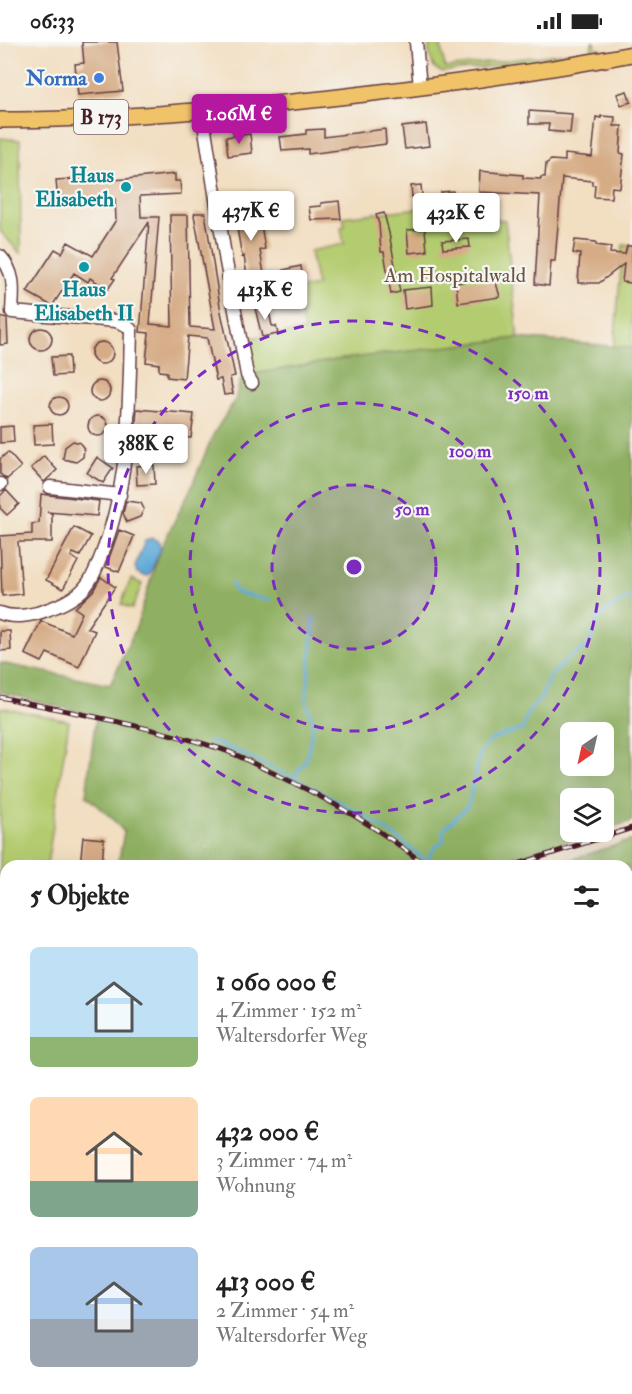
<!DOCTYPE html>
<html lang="de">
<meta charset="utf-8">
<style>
body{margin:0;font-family:"IM FELL Double Pica",serif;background:#f2f2f2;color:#222;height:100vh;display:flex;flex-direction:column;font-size:22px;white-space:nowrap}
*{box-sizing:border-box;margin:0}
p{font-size:20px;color:#767676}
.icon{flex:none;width:33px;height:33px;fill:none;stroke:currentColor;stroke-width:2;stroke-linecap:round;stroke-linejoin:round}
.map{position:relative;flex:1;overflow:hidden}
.panel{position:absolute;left:0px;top:818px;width:633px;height:536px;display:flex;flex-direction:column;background:#fff;border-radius:18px 18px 0 0;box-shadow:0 6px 24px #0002}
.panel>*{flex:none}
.needle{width:39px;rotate:214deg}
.buttons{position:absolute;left:560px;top:680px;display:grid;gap:12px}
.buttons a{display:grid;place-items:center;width:54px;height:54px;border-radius:9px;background:#fff;box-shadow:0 6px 24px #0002;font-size:30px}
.price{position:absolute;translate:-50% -51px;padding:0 14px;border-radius:6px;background:#fff;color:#222;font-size:20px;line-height:39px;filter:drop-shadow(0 2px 3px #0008)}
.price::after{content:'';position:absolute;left:50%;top:36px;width:18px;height:14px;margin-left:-9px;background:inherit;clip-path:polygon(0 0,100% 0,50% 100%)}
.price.active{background:#b5179e;color:#fff}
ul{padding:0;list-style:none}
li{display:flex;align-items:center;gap:18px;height:150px;padding:0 30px}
li span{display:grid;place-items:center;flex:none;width:168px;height:120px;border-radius:9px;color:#555}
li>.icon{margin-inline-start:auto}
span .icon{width:72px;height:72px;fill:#fffc;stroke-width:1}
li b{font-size:26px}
h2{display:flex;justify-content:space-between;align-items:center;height:72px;padding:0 30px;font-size:26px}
.status{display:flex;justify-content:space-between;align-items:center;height:42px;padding:0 30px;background:#fff;direction:ltr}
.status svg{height:16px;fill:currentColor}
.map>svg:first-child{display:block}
.green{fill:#b4cc70;stroke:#7f764e;stroke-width:1.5}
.forest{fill:#8fb062;stroke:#6c6846;stroke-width:1.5;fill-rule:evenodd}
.water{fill:#60aad8;stroke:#556482;stroke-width:1.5}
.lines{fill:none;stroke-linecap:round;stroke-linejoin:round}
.stream{stroke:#60aad8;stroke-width:3}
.building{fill:#d6ac86}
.minor-casing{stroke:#633c42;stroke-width:15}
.major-casing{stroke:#633c42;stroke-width:18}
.minor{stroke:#fff;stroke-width:12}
.major{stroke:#f1c369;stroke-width:15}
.rail-casing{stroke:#4a1f2b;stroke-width:5}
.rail{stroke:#f6f6f2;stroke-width:3;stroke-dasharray:9;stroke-linecap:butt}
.ring{fill:none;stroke:#7b2cbf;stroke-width:3;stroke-dasharray:10 8}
.shop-dot{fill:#3f7fe0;stroke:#f6f6f2;stroke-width:2}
.culture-dot{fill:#0f9aa8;stroke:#f6f6f2;stroke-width:2}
.labels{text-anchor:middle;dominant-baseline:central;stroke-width:4.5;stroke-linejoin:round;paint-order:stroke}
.shield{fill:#f6f6f2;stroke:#7e6067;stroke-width:1.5}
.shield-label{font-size:20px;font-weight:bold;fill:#4a1f2b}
.shop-label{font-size:21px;font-weight:bold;fill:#366cbe;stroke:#f6f6f2;text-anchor:end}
.culture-label{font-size:21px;font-weight:bold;fill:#0d838f;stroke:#f6f6f2;text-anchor:end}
.park-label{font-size:21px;fill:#6a5340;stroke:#f6f6f2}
.centre{fill:#7b2cbf;stroke:#f6f6f2;stroke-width:3}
.ring-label{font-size:18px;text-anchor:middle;font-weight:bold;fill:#7b2cbf;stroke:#f6f6f2;stroke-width:4.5;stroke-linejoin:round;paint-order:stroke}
</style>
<div class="status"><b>06:33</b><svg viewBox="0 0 49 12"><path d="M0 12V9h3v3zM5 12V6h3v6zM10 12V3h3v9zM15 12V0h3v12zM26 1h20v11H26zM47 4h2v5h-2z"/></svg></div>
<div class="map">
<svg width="632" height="1352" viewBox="0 0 632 1352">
<rect width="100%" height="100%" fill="#f6f6f2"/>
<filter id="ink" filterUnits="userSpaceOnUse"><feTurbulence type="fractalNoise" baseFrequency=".0167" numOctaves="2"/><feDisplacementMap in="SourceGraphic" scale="12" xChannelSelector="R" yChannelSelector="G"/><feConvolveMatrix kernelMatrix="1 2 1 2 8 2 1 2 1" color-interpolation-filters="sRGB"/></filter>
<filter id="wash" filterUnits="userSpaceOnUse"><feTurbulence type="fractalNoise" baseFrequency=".008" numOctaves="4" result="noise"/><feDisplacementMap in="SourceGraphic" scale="24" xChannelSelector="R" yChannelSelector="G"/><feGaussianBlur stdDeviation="1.35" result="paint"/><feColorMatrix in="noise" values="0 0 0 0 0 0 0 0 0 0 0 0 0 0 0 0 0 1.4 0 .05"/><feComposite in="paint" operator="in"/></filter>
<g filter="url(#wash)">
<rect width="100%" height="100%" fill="#f2dec1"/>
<path class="green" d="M429,0H440L445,26L592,8V0H595L596,7L601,6L602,9L561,17L441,30L434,26L429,10Z
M0,96L20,98L21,212L0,189Z
M471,160L473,176L505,178L518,296L336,318L254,332L249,296L304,289L295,248L317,244L310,209L344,202L341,185L345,184L343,175Z
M623,203L632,204V306L614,305Z
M131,537L142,542L132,567L121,562Z
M0,665L69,679L47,823L6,824V847L0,846Z
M632,848V1035L627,1027V850Z
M6,1002V1052H0V1004Z
M256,1347H439L440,1352H256Z"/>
<path class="forest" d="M518,296L632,306V779L603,788V756H570V789H601L493,823H118L124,790L113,777L86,753L96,674L0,650V621L110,643L137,583L159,510L190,448L214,391L235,358L240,339L254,332L336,318ZM570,690H603V723H570Z
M632,798V848L627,850V824L554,823Z
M0,859H6V967L0,969Z
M0,1052H6V1347H256V1352H0Z
M627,1104L632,1108V1352H440L439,1347H627Z"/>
<path class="water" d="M151,496L158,498L161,507L149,533L145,534L137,531L135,524L145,499Z"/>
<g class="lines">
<path class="stream" d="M232,541L235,550L271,559
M209,699C231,705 251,716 272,726C328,751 386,782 432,824
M293,736L305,720L309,707L313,680L306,660L314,578L312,575
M427,819L433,807L444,798L443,788L468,764L480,710L492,697L512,690L522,688L529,669L541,656L549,636L568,616L589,603L599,574L632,554
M627,922L632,916
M627,1061L632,1069
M0,1325L6,1328
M45,1347L57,1352
M448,1347L449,1352"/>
</g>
<g id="blocks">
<path class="building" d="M82,0H117L123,49L78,53L75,22L84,21Z
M627,49L631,60L621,63L617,52Z
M529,69L572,72L570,91L548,89L549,82H529Z
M601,74L615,75L614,84H622L620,111L624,112L620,146L612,145L611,156L594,155L595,143H592V139L562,136L555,219H551L549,244L535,242L540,153L479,150L480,129L523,133V136L541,137V135H545L546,122L551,118L565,119V112L592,115L596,75L601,76Z
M426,82L429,104L405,107L402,85Z
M324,87V95L385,87L386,102L308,112V107L282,109L280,95L306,92V88Z
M250,92L252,111L228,114L226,95Z
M175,132V139H180L181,152L140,154L141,175H159L150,282L172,284L170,173H188L190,285L215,287L194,173L195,171H205L221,270L235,334L230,335L233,352L224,353L221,337L216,338L207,296L188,294L184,337L167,335V330L159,329V322L146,320L149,291L140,290L149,180L112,236L115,237L108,247L90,236L88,240L74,231L52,264L27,250L55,207L62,211L68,200L93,214L116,178L115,157L58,161L56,138L110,135V138L126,137Z
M421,143L422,154L412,155L411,144Z
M453,149L455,169L470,167L471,177L441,181V150Z
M339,159L341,177L311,178L309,165L321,164V161Z
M258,164L265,207L260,208L265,238L248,241L244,214L242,215L234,169Z
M384,171L389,191L400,250L391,252L384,210H381L379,182L376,173Z
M425,187L427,209L409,211L407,188Z
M469,197L470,205L443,207L442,199Z
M575,198L596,200V203L611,205L610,211L625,212L627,204H632V241L622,240L624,222L599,241H578L580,212L573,211Z
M301,224L303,239L285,243L283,228Z
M495,237L500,255L458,261L456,241L477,238V240Z
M432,245L433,263L405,267L403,248Z
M262,261L263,265L268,264L272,284H276L278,292L262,295L254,262Z
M0,275L7,277L8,302L0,303Z
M30 297a11 11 0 1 1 22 0a11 11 0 1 1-22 0Z
M91 311a11 11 0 1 1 22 0a11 11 0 1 1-22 0Z
M69,314L70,333L53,334L51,315Z
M90 349a10 10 0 1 1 20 0a10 10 0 1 1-20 0Z
M50 364a9 9 0 1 1 18 0a9 9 0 1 1-18 0Z
M137,367L194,372L191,396L180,395V399L135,395Z
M88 384a10 10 0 1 1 20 0a10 10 0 1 1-20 0Z
M52,382L53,402L34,403L33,383Z
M13,384L14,400L0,401V385Z
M73,399L80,401L84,407L83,415L76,420L63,417L65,405Z
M8,410L21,425L7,437L0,432V417Z
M44,414L57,428L44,440L31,426Z
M97,415L113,426L103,441L87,431Z
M154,423L155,442L137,443L136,424Z
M6,448L19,462L7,473L0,466V454Z
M41,452L99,459L97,474L47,470L52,472V500H18L22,552L2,554L0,494L32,492V482L39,481Z
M126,459L141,461L144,467L140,475L127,480L123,471Z
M74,485L91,494L80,514L73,511L71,514L78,519L63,547L46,538Z
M119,488L134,494L119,530L106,525Z
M101,535L115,545L87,586L95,589L79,625L47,611L42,620L25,612L41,579L72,592L82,571L75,566L93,549Z
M0,589H10L11,608L0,609Z
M83,795L104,797L102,824H80Z"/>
</g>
</g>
<g filter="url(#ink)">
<use href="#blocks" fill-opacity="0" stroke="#633c42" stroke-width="1.5"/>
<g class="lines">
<defs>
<path id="minor" d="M416,0L420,46
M202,69L226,220L247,333L252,341
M0,214C16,231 13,248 12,270L116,279L126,283L131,288C129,363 130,438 103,509C97,525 91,542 78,552C70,558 58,564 49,567C35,573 15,577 0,571
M0,442H1
M50,445L120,453"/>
<path id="major" d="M0,78C108,78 215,68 322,57C426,45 529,32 632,12"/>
</defs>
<use href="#minor" class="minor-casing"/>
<use href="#major" class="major-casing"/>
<use href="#minor" class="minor"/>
<use href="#major" class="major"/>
<defs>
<path id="rail" d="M0,655C74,671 149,684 221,707C237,712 252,721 267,728C323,754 378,784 426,824
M512,824L632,786
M0,988L6,986
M627,1080L632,1087"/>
</defs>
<use href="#rail" class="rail-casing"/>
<use href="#rail" class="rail"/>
</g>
</g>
<circle cx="354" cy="525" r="82" fill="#7b2cbf" fill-opacity=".12"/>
<g class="ring">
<circle cx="354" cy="525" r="82"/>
<circle cx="354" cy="525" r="164"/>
<circle cx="354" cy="525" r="246"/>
</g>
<circle class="shop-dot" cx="99" cy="36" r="6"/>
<g class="culture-dot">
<circle cx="126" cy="145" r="6"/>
<circle cx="84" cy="225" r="6"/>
</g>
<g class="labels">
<rect class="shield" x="74" y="58" width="54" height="34" rx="4.5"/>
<g class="shield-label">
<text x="101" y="75">B 173</text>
</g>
<g class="shop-label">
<text x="87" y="36">Norma</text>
</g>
<g class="culture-label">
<text x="114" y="133">Haus<tspan x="114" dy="24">Elisabeth</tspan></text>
<text x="84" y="247" text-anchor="middle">Haus<tspan x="84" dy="24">Elisabeth II</tspan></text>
</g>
<g class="park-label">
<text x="455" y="233">Am Hospitalwald</text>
</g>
</g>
<circle cx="354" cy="525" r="9" class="centre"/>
<g class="ring-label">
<text x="528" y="357">150 m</text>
<text x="470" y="415">100 m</text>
<text x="412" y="473">50 m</text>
</g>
</svg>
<div class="buttons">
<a><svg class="needle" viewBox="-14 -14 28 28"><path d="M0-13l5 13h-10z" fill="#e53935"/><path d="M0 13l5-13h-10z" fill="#767676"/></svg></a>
<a><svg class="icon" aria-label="layers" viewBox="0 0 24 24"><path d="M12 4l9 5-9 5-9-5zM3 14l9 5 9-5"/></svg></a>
</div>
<b class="price active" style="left:239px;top:103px">1.06M €</b>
<b class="price" style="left:251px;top:200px">437K €</b>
<b class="price" style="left:456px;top:202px">432K €</b>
<b class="price" style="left:265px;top:279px">413K €</b>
<b class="price" style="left:146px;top:433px">388K €</b>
<section class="panel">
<h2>5 Objekte<svg class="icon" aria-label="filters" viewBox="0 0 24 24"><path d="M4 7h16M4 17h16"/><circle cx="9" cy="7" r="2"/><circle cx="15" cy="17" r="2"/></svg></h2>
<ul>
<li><span style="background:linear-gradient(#bfe0f5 75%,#8fb573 0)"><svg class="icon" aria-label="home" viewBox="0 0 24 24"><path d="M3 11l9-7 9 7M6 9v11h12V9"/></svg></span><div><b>1 060 000 €</b><p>4 Zimmer · 152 m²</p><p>Waltersdorfer Weg</p></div></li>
<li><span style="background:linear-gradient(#ffd9b3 70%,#7fa58c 0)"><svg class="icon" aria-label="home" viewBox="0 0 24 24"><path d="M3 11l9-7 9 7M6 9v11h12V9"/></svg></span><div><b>432 000 €</b><p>3 Zimmer · 74 m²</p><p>Wohnung</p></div></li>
<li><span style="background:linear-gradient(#a9c7e8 60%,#9aa5b1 0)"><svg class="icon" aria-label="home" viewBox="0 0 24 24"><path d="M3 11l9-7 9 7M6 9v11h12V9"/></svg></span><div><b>413 000 €</b><p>2 Zimmer · 54 m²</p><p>Waltersdorfer Weg</p></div></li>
</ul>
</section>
</div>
